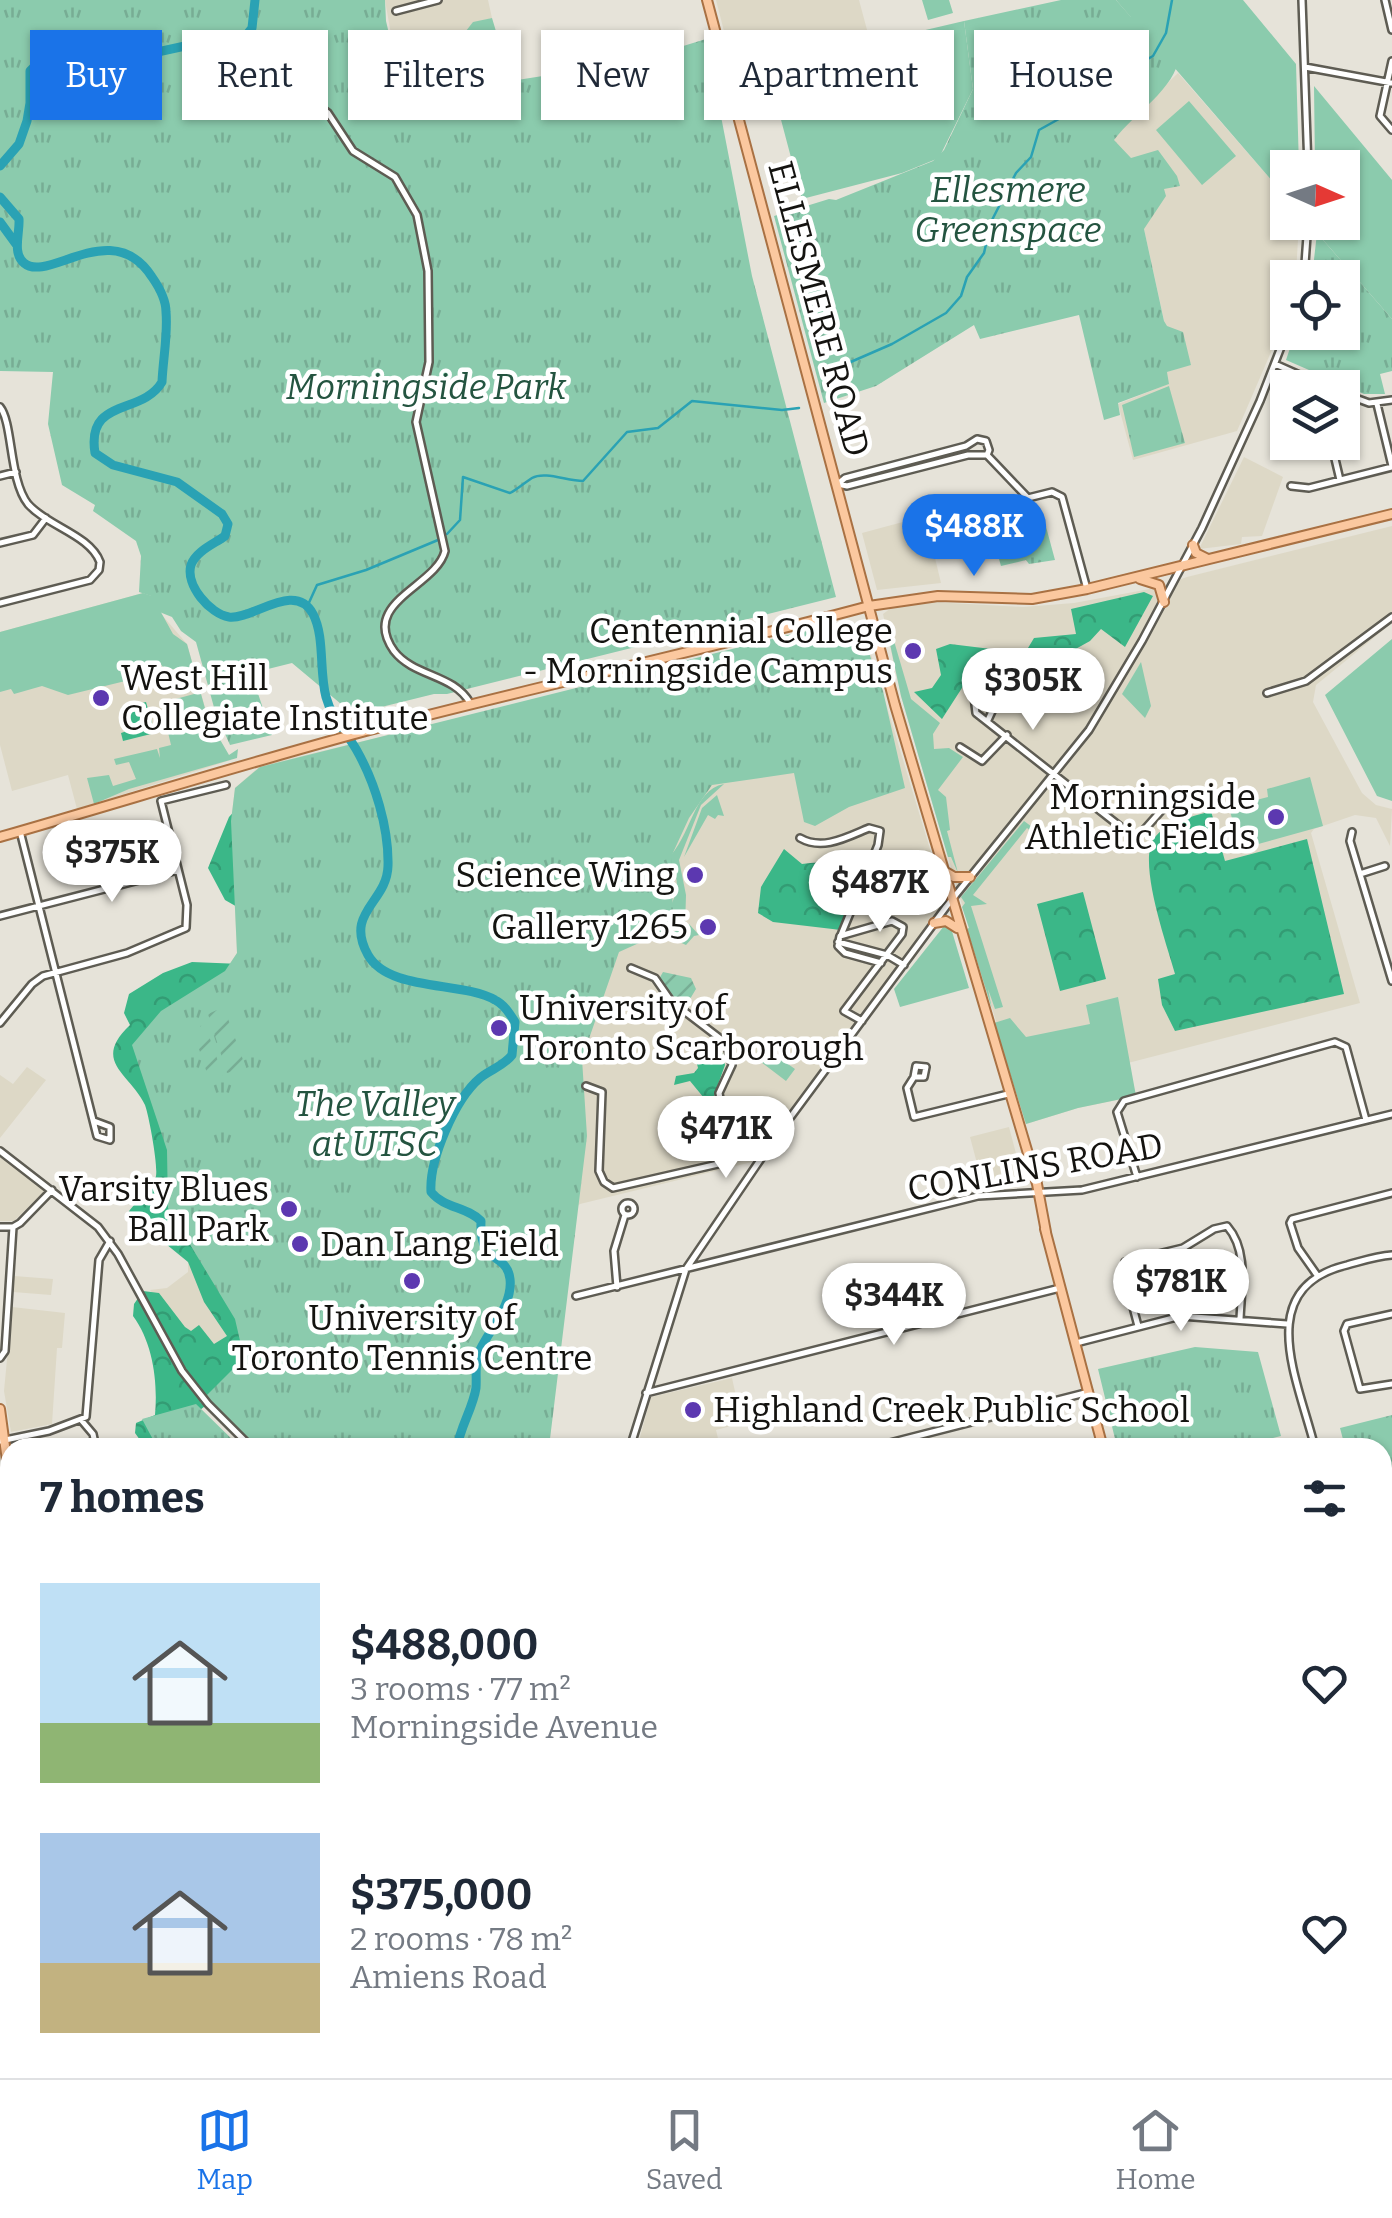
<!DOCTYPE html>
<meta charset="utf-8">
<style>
body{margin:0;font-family:Bitter,serif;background:#f6f6f7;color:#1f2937;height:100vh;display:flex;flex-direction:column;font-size:38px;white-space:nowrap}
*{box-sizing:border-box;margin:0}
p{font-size:32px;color:#747a83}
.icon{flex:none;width:55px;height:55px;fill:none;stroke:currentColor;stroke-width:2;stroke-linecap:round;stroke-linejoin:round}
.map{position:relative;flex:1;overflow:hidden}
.drawer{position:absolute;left:0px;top:1438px;width:1392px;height:642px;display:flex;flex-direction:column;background:#fff;border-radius:30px 30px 0 0;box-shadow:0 2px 8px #0004}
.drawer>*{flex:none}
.hud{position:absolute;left:30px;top:30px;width:1332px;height:90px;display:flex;gap:20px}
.needle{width:65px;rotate:93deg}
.fabs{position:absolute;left:1270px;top:150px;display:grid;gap:20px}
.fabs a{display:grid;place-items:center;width:90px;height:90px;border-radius:0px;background:#fff;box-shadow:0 2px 8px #0004;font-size:50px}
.price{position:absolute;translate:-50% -85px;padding:0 22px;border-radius:35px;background:#fff;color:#222;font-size:32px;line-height:65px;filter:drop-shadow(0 2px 5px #0008)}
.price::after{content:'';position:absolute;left:50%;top:60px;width:30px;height:22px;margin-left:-15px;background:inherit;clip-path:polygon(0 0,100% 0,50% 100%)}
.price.selected{background:#1a73e8;color:#fff}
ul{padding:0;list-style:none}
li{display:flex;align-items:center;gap:30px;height:250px;padding:0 40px}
li span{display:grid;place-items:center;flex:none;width:280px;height:200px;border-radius:0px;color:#555}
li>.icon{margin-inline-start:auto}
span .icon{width:120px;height:120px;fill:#fffc;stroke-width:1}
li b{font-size:42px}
h2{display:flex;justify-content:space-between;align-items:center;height:120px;padding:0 40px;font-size:42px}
.tag{padding:0 35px;border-radius:0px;background:#fff;box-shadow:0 2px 8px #0004;font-size:35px;line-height:90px}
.tag.selected{background:#1a73e8;color:#fff}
.tab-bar{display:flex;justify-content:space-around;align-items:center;height:140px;border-top:2px solid #e0e1e3;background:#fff;font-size:28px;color:#747a83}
.tab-bar a{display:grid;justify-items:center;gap:5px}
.tab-bar .selected{color:#1a73e8}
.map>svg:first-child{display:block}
.built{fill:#ddd8c6}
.industrial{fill:url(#industrial-grid)}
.grass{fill:#8bcbad}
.forest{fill:url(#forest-crowns)}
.park{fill:url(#park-tufts)}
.garden{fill:url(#garden-furrows)}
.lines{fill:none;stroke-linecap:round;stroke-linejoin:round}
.stream{stroke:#2aa2b4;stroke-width:2.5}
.river{stroke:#2aa2b4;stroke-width:9}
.minor-casing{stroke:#5e5c53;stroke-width:10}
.major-casing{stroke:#a97143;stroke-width:12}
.highway-casing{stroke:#a97143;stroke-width:14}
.minor{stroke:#fff;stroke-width:5}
.major{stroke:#fbc89f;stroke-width:8}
.highway{stroke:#f9a45f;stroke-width:9}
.poi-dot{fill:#5c38b0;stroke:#fff;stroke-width:4}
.labels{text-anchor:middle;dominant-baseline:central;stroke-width:9;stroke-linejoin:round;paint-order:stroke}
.park-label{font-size:35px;font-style:italic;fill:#245440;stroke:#fff}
.street-label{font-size:35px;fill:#141310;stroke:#fff}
.poi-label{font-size:35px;fill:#141310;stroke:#fff;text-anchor:end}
</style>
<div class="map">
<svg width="1392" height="2078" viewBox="0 0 1392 2078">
<defs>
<pattern id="industrial-grid" width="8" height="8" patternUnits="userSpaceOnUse" patternTransform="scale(2.5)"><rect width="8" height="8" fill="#ddd8c6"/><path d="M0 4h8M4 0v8" fill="none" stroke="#bdb8a9"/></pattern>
<pattern id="forest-crowns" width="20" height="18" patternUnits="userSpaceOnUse" patternTransform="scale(2.5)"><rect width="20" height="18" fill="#3bb788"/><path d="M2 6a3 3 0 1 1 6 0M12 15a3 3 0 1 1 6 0" fill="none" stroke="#339c74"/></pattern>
<pattern id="park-tufts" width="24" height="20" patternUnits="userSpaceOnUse" patternTransform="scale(2.5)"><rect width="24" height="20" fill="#8bcbad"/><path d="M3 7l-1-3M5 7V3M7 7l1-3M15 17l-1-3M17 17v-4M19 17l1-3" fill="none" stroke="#77ad94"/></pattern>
<pattern id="garden-furrows" width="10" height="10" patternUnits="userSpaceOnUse" patternTransform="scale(2.5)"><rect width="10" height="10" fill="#8bcbad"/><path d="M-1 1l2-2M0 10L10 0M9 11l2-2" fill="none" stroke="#77ad94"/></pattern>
</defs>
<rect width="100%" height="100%" fill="#e6e3d9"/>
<path class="built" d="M385,0H488L492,18L473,23L429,78L400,86Z
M716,0H859L870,41L735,74Z
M1178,73L1287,198L1288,222L1299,223L1296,273L1295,277L1288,278L1287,300L1274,345L1237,431L1133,460L1118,404L1168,384L1167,372L1191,364L1165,325L1144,229L1112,137Z
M1244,457L1283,477L1262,536L1242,537L1241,544L1199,549Z
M925,516L941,583L877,590L862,533Z
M1392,526V623L1316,685L1313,702L1362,793L1376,805L1392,809L1390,846L1376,818L1355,815L1314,829L1311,833L1360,1003L1128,1063L1136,1096L1078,1108L1026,1124L901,696L883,614L891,608L932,602L1023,607L1074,603L1155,588L1187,577Z
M143,593L187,644L208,718L231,760L77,809L68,775L12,791L0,745V632Z
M861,621L943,892L938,901L943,905L752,1162L580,1204L258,1447L150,1290L167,1288L188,1272V1263L168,1208L225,971L237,953L231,821L235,788L260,766Z
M27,1067L46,1080L0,1138V1075L13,1084Z
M1009,1127L1023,1180L983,1186L970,1137Z
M0,1156L46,1190L14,1221H0Z
M14,1276L53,1279L51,1295L13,1292Z
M12,1307L65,1313L62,1348H57L52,1424L11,1432L4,1391Z
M732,1378L742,1423L716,1430L720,1447L637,1448L651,1397Z
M10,1607V1655L0,1658V1610Z"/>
<path class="industrial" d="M716,2070H774L764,2078H722Z"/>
<path class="grass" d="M1116,0H1243L1296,64L1299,167L1288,168L1287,198Z
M964,21L973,89L939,158L902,173L802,199L767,67Z
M1314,86L1392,180V319L1317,233V223L1342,222V168L1315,167Z
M1189,101L1236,156L1202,185L1156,130Z
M143,593L152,596L173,634L187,644L208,719L229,755L238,749L237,758L129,789L94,804L87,778L109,775L113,786L136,779L129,762L116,765L114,759L157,749L160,758L159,748L171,745L161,703L194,694L191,681L179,684L175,669L165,670L160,663L154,674L68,695L42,686L14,694L11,689L0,692V632Z
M889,624L911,699L940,723L933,734L934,749L949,748L963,757L938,790L946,797L950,830L947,831L958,873L951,857H948L901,696L886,625Z
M1392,639V801L1377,796L1325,695Z
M1141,662L1151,706L1145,718L1122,694Z
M1310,777L1323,826L1240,849L1229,807L1268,797L1267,789Z
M724,784L701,805L679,860L686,895L685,927L672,922L663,926C671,900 688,884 666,860C692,837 692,790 724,784Z
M717,795L724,816L718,815L715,819L708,815L684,857L702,808Z
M1024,821L1047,838L1048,845L1027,828L973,895L987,904L971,906L1003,1007L995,1009L988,989L992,1009L967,929L969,928L962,907L965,903L961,897Z
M689,924L699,935L694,936L686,945L675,940L653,942L681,928L686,929Z
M944,926L951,928L969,988L900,1007L894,989Z
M1118,997L1136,1096L1078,1108L1026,1124L994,1023L1010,1018L1026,1037L1090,1024L1086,1005Z
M765,1048L795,1069L786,1081L757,1059V1051Z
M541,2070H597L605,2078H545Z"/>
<path class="forest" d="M1144,592L1153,596L1125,647L1101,629L1090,641L1036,671L969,677L942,719L914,692L932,688L941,675L936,649L950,644L1025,653L1034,638L1076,634L1071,609Z
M146,702L155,733L123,741L121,733L127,731L121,708Z
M242,803L301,1328L189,1419L190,1447H145L135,1433L136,1423L155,1415C158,1382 153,1343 133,1316L134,1304L143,1291L159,1293L185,1327L191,1331L199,1325L214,1344L227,1336L204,1302L188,1262L128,1213C137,1198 151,1195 156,1176C158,1165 149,1116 145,1105C130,1073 91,1062 130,1025L124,1013L129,994L163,973L192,962L241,964L246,912L225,900L208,868L229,817Z
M1211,811L1225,861L1307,839L1344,994L1175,1031L1162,1005L1158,979L1175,974C1167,945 1136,859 1155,837C1168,821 1192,817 1211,811Z
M784,849L802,864C824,861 845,863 866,857L841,930L773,922L758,913L761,887Z
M889,857L908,859C921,873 927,887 923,905L902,911L895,889L875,893V888L865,886L870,874L883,880Z
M1083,892L1106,979L1060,991L1037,904Z
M720,1044L725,1065L714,1096L704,1098L690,1081L674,1085L676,1076L694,1073L698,1068L694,1051Z"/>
<path class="park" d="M0,0H385L386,21L401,85L429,78L473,22L492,18L511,81L587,69L602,71L706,39L752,276L836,597L447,694H434L353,714L292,663L256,672L258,679L251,673L272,735L230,745L215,711L196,642L181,631L172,617L157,611L151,596L139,592L141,556L136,541L93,511L95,505L62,485L48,424L53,372L0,371Z
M922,0H949L953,13L928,20Z
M1061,0H1116L1131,17L1142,15L1162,42L1180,55C1174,91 1136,111 1114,140L1131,158L1158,150L1177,176L1180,186L1164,189L1166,196L1144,229L1164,321L1167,326L1183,332L1191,365L1167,372L1169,384L1118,403L1120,415L1104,420L1079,315L980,339L974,325L876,386L824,403L774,216L829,199L836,200L933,161L944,150L973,89L964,21Z
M1317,233L1392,319V371L1380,374L1385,394H1364L1286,360L1295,333L1342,332V278L1312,277Z
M1169,386L1185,443L1134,457L1122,405Z
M993,511L1003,518L1007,534L1045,523L1055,560L1029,564L1026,560L1001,566L999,559L1005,556Z
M858,623L883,691L905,788L849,807L815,826L804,822L794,773L712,785L689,818L671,857L673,914L659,934L619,952L582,1059L587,1136L549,1447H247L200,1402L244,1358L235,1319L168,1208L167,1150L132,1045L161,1011L225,971L237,953L231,821L235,788L260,767L796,633Z
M1195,1347L1258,1352L1281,1436L1237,1447H1117L1098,1369Z
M196,1404L240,1447H157L142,1419Z
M1392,1415V1634H1391V1541L1383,1508L1382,1448L1345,1447L1340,1428Z
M0,1676L1,1680L10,1677V1744L0,1747Z
M157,2070H433L429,2078H151Z"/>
<path class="garden" d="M663,972L691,978L696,989L684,1009L665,991L659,979Z
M217,1010L227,1016L246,1068L227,1073L208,1014Z
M205,1025L223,1075L209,1079L194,1034L200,1031V1026Z"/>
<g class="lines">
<path class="stream" d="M834,388L846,364L892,344L946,313L961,296L967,277L984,253L991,222L1016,173L1031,157L1039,130L1066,115L1072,104L1097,92L1103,84L1153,56L1166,33L1172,0
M447,534L460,520L463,477L510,493C518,489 524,483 532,478C545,471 567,481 583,481L627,432L658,428L692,401L782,410L799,408
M307,607L317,585L366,570L438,540"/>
<path class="river" d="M0,166L19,144L27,121L30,103V71L35,66L98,65L185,46L209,50L231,44L244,38L252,28L255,0
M0,197L19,219C20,233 12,253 24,263C48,284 112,215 152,277C159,287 166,299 166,312C168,335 163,359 162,382C142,416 86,397 95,453L113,465L177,482L222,514L228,524L225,536C214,544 196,551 191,565C185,585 210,614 229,617C253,620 295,580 313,614C325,637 319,671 326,697C332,719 345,730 356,749C375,782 389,828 388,866C387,903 344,912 368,955C389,992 462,981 495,1000C504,1004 510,1014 515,1022L512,1055C504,1066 491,1069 480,1078C455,1099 429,1160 431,1192C445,1209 466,1206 481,1221C479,1266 507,1252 510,1279C513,1304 490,1329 480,1350C474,1361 477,1376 476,1388C473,1408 460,1427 457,1448
M0,222L16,244"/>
<defs>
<path id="minor" d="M1302,0L1308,168
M1385,0L1392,30
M396,11L438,0
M294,54L301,84L311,100L328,113L353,151L395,177L417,215L428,271L429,362L416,422L445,551C436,587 359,602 394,651C414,677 454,674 470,703
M1392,61L1380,116L1392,130
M1305,67L1392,83
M1304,278L1308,222
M1275,364L1329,388
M1342,393L1369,403L1392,400
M1377,404L1392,466
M0,407C13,423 9,480 28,504C47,526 90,535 100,562L99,570L90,580L0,603
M977,439L986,441L989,450L987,455H968L847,486L838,484L845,478L966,446Z
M1331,442L1340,480
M987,455L1028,498L1052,492L1062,497L1087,589
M0,476L16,472
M1291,486L1309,488L1392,467
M0,543L33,535L46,518
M1267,693L1306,681L1392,617
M988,720L999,696L990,689L978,692L974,696L976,713L1136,839L1168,803
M960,747L982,761L1007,735
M20,831L97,1136L110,1140V1127L94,1121
M1352,832L1350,841L1392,981
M800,838C823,851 847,837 869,828L880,831L878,845L841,935
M1360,874L1385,866
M0,916L178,870
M838,942L887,955L904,965
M631,968L655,978L671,1001L726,1043L732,1065L719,1093
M862,1021L844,1011L902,934L903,927L892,921L840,936L838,946L845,953L881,963
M0,1023L32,984L43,976L127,953L186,928L187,905L161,801L226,785
M914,1077H924L926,1067L916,1066L914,1077L907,1088L914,1117L1008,1094
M586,1086L602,1092L599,1171L604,1182L613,1188L727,1162L760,1127
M719,1093L720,1099L775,1138
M0,1151L98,1227L118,1254L182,1371L208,1404L252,1448
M1137,1177L1117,1112L1124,1101L1335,1042L1346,1047L1366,1120
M622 1209a6 6 0 1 1 12 0a6 6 0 1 1-12 0Z
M0,1227H13L20,1223L52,1190
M1317,1275L1298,1248L1290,1223L1292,1219L1392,1193
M617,1287L614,1251L625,1215
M576,1296L978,1196L1082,1190L1392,1114
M1392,1314L1347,1324L1344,1331L1360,1389L1392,1384
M1138,1326L1124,1273L1125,1262L1183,1248L1214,1229L1227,1226C1249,1251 1241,1289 1240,1320
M1076,1343L1181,1316L1287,1324
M0,1358L5,1351L13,1227
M646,1393L1060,1288
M82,1421L93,1434L96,1448
M0,1441L49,1431L86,1417L99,1260L110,1241
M630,1448L686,1269L775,1138L946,907L1089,730L1142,641L1202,528L1260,401L1288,329
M870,1448L1089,1392
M1315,1448C1299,1382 1251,1288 1347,1265C1362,1261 1376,1256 1392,1255
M0,1604L10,1601
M1382,1721L1392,1719
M0,1786L10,1783
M1382,1793L1392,1791
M1382,1854L1392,1852
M0,1890L10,1887
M1382,1926L1392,1923
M0,1993L10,1990
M1382,1995L1392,1992
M10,2037V2038
M1382,2060L1388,2078
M17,2070L19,2078
M538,2070L542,2078
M782,2070L788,2078
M944,2070L947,2078
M1090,2070L1092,2078
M75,2078L82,2070
M322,2078L350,2070
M433,2078L436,2070
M647,2078L657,2070
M844,2078L851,2072"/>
<path id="major" d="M707,0L895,705L1037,1184L1046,1232
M1193,545L1196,553L1208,559
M1140,579L1159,585L1164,602
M0,837C122,802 243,764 366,731C533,687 702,651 869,606L938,596L1032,599L1087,589L1392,514
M944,871L954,877H970
M934,923L946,921L957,928
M1045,1229L1103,1448
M0,1409L10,1483
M0,1485L10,1535
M604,2070L611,2078
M622,2070L629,2078
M1269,2070L1271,2078"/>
<path id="highway" d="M703,2070L708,2078"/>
</defs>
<use href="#minor" class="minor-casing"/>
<use href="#major" class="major-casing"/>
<use href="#highway" class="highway-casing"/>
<use href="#minor" class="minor"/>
<use href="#major" class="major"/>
<use href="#highway" class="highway"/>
</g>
<g class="poi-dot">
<circle cx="913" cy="651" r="10"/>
<circle cx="101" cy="698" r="10"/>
<circle cx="1276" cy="817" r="10"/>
<circle cx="695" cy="875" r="10"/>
<circle cx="708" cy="927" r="10"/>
<circle cx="499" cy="1028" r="10"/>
<circle cx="289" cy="1209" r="10"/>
<circle cx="300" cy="1244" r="10"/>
<circle cx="412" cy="1281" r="10"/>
<circle cx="693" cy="1410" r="10"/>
</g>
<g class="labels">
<g class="park-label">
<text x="1008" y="190">Ellesmere<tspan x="1008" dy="40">Greenspace</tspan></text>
<text x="426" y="387">Morningside Park</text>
<text x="375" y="1104">The Valley<tspan x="375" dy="40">at UTSC</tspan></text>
</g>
<g class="street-label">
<text transform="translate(819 309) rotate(75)">ELLESMERE ROAD</text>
<text transform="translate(1035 1167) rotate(-10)">CONLINS ROAD</text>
</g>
<g class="poi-label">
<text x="893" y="631">Centennial College<tspan x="893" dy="40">- Morningside Campus</tspan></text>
<text x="121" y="678" text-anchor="start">West Hill<tspan x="121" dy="40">Collegiate Institute</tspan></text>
<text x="1256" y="797">Morningside<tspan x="1256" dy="40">Athletic Fields</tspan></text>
<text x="675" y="875">Science Wing</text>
<text x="688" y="927">Gallery 1265</text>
<text x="519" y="1008" text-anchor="start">University of<tspan x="519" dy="40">Toronto Scarborough</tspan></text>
<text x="269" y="1189">Varsity Blues<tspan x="269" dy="40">Ball Park</tspan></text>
<text x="320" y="1244" text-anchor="start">Dan Lang Field</text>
<text x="412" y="1318" text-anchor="middle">University of<tspan x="412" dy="40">Toronto Tennis Centre</tspan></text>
<text x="713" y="1410" text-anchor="start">Highland Creek Public School</text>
</g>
</g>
</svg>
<div class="fabs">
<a><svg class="needle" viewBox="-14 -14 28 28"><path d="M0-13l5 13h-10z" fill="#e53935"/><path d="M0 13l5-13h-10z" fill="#747a83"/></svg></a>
<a><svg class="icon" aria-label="locate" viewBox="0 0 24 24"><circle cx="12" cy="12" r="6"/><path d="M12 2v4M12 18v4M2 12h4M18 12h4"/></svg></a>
<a><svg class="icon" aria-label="layers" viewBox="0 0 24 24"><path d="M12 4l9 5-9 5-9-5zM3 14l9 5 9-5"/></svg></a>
</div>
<b class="price selected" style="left:974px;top:579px">$488K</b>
<b class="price" style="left:1033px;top:733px">$305K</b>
<b class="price" style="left:112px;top:905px">$375K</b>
<b class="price" style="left:880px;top:935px">$487K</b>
<b class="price" style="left:726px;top:1181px">$471K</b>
<b class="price" style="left:1181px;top:1334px">$781K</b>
<b class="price" style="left:894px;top:1348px">$344K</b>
<div class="hud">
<a class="tag selected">Buy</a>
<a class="tag">Rent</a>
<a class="tag">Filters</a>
<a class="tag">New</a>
<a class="tag">Apartment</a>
<a class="tag">House</a>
</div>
<section class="drawer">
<h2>7 homes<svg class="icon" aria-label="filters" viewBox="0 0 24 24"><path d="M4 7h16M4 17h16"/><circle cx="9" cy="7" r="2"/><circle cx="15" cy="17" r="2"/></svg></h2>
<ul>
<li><span style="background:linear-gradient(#bfe0f5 70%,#8fb573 0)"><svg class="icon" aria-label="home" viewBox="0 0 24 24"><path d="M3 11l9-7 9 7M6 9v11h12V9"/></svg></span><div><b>$488,000</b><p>3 rooms · 77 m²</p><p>Morningside Avenue</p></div><svg class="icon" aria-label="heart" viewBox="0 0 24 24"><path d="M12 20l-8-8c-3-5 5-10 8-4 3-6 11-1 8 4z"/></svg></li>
<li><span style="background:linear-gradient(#a9c7e8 65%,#c2b280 0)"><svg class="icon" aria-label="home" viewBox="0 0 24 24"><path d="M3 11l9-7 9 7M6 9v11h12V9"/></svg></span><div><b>$375,000</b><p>2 rooms · 78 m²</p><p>Amiens Road</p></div><svg class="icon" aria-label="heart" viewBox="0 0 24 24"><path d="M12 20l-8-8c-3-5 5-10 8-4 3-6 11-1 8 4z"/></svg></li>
</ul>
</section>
</div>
<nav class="tab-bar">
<a class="selected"><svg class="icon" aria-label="map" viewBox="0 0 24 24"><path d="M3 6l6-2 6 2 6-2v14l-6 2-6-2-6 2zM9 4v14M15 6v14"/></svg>Map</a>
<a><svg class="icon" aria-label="saved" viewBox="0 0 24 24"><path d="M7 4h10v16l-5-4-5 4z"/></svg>Saved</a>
<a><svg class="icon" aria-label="home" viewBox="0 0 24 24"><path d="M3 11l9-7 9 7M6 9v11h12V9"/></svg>Home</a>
</nav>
